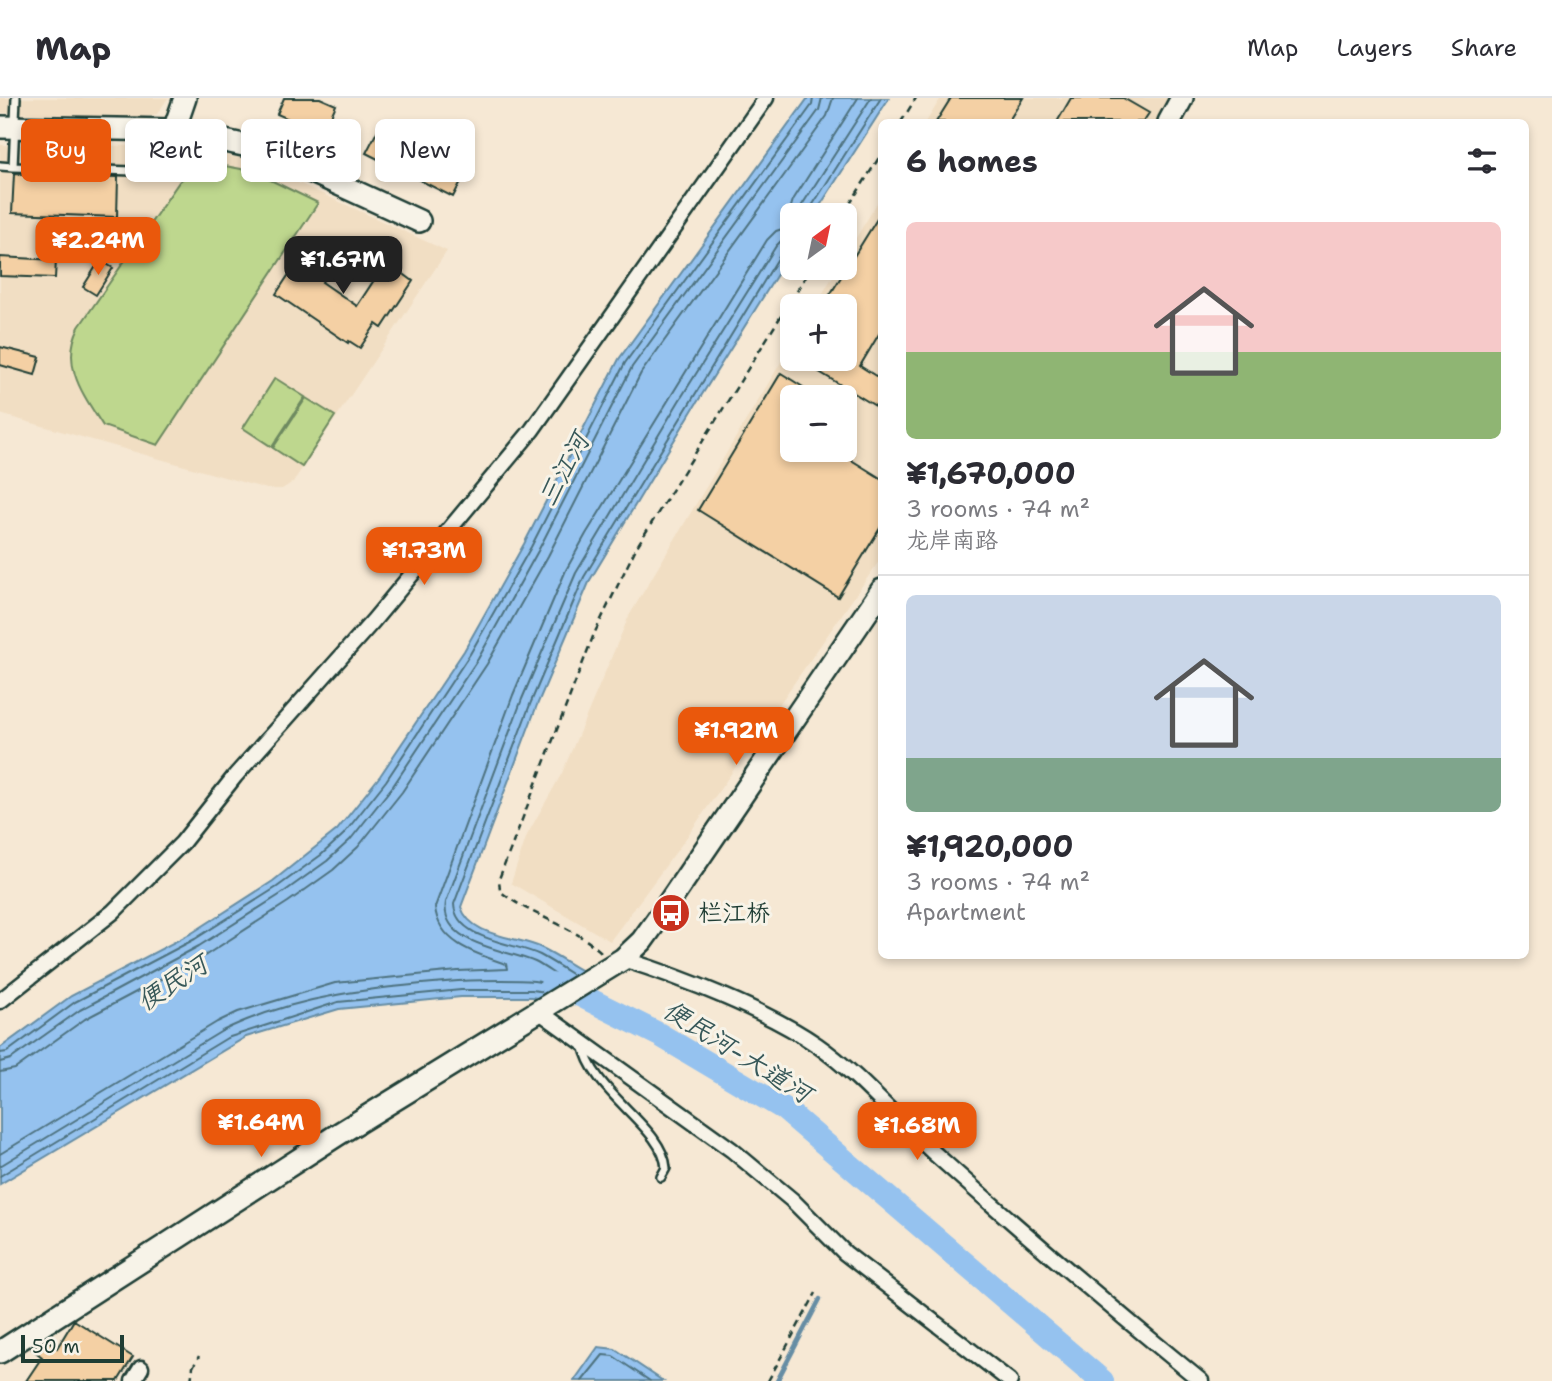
<!DOCTYPE html>
<meta charset="utf-8">
<style>
body{margin:0;font-family:"Shantell Sans","LXGW WenKai TC",sans-serif;background:#f7f7f7;color:#2b2b33;height:100vh;display:flex;flex-direction:column;font-size:26px;white-space:nowrap}
*{box-sizing:border-box;margin:0}
p{font-size:23px;color:#7c7c81}
.icon{flex:none;width:38px;height:38px;fill:none;stroke:currentColor;stroke-width:2;stroke-linecap:round;stroke-linejoin:round}
.map{position:relative;flex:1;overflow:hidden}
.sheet{position:absolute;left:878px;top:21px;width:651px;height:840px;display:flex;flex-direction:column;background:#fff;border-radius:10px;box-shadow:0 4px 10px #0003}
.sheet>*{flex:none}
.banner{position:absolute;left:21px;top:21px;width:665px;height:63px;display:flex;gap:14px}
.needle{width:46px;rotate:33deg}
.controls{position:absolute;left:780px;top:105px;display:grid;gap:14px}
.controls a{display:grid;place-items:center;width:77px;height:77px;border-radius:10px;background:#fff;box-shadow:0 4px 10px #0003;font-size:35px}
.scale{position:absolute;left:21px;bottom:18px;width:103px;box-sizing:border-box;padding-left:7px;border:4px solid #1f3d34;border-top:0;font-size:19px;line-height:24px;white-space:nowrap;color:#1f3d34;-webkit-text-stroke:5px #f7f3e8;paint-order:stroke}
.price{position:absolute;translate:-50% -60px;padding:0 16px;border-radius:14px;background:#ea580c;color:#fff;font-size:23px;line-height:46px;filter:drop-shadow(0 2px 4px #0008)}
.price::after{content:'';position:absolute;left:50%;top:42px;width:21px;height:16px;margin-left:-10px;background:inherit;clip-path:polygon(0 0,100% 0,50% 100%)}
.price.on{background:#222;color:#fff}
ul{padding:0;list-style:none}
li{display:grid;align-content:center;gap:14px;height:371px;padding:0 28px}
li+li{border-top:2px solid #e1e1e2}
li span{display:grid;place-items:center;height:217px;border-radius:10px;color:#555}
li>.icon{margin-inline-start:auto}
span .icon{width:126px;height:126px;fill:#fffc;stroke-width:1}
li b{font-size:30px}
h2{display:flex;justify-content:space-between;align-items:center;height:84px;padding:0 28px;font-size:30px}
.chip{padding:0 24px;border-radius:10px;background:#fff;box-shadow:0 4px 10px #0003;font-size:24px;line-height:63px}
.chip.on{background:#ea580c;color:#fff}
header{display:flex;align-items:center;gap:42px;box-sizing:border-box;height:98px;padding:0 35px;background:#fff;border-bottom:2px solid #e1e1e2}
header strong{font-size:33px}
nav{display:flex;gap:38px;margin-inline-start:auto;font-size:24px}
.map>svg:first-child{display:block}
.built{fill:#f1dec3;fill-rule:evenodd}
.green{fill:#bed78e;stroke:#6e8a61;stroke-width:2}
.water{fill:#95c2ef;stroke:#668da4;stroke-width:2}
.lines{fill:none;stroke-linecap:round;stroke-linejoin:round}
.shore{stroke:#4e727f;stroke-width:2}
.stream{stroke:#668da4;stroke-width:4.5}
.river{stroke:#95c2ef;stroke-width:24}
.building{fill:#f4d0a4;stroke:#1f3d34;stroke-width:2}
.lane-casing{stroke:#1f3d34;stroke-width:12}
.street-casing{stroke:#1f3d34;stroke-width:19}
.secondary-casing{stroke:#1f3d34;stroke-width:26}
.path{stroke:#1f3d34;stroke-width:2.5;stroke-dasharray:7 5;stroke-linecap:butt}
.lane{stroke:#f7f3e8;stroke-width:7}
.street{stroke:#f7f3e8;stroke-width:14}
.secondary{stroke:#f7f3e8;stroke-width:21}
.labels{text-anchor:middle;dominant-baseline:central;stroke-width:6;stroke-linejoin:round;paint-order:stroke}
.poi-label{font-size:24px;fill:#1f3d34;stroke:#f7f3e8;text-anchor:start}
.water-label{font-size:26px;font-style:italic;fill:#375859;stroke:#f7f3e8}
</style>
<header>
<strong>Map</strong>
<nav><a>Map</a><a>Layers</a><a>Share</a></nav>
</header>
<div class="map">
<svg width="1552" height="1283" viewBox="0 0 1552 1283">
<rect width="100%" height="100%" fill="#f6e8d4"/>
<filter id="ink" filterUnits="userSpaceOnUse"><feTurbulence type="fractalNoise" baseFrequency=".0143" numOctaves="2"/><feDisplacementMap in="SourceGraphic" scale="14" xChannelSelector="R" yChannelSelector="G"/><feConvolveMatrix kernelMatrix="1 2 1 2 8 2 1 2 1" color-interpolation-filters="sRGB"/></filter>
<g filter="url(#ink)">
<path class="built" d="M0,0H168L157,16L144,19L0,15Z
M941,0H1168L1155,24H926Z
M0,47L170,48L246,61L447,153L293,384L282,391H267L0,316Z
M882,97V459L684,743L610,843L511,785L527,737L562,675L629,518L793,244V261H845V208H815L838,170H845V158ZM793,299H845V352H793Z"/>
<path class="green" d="M209,65L252,73L318,105L158,347L103,328C83,296 60,267 79,229L179,84L194,70Z
M275,280L305,299L272,349L243,330Z
M306,300L335,318L302,369L273,350Z"/>
<path class="water" d="M808,0H889L814,117H793V151L693,311L590,482L537,607L461,809C471,840 518,838 542,850C561,859 577,872 596,880L557,904L532,899H461L339,911L246,939L0,1086V950L71,898L192,835L273,783L337,732L380,678L464,553L524,446L619,261Z
M598,1249L615,1251L663,1283H574Z"/>
<g class="lines">
<path class="shore" d="M800,117L802,107L871,0
M809,117L810,111L881,0
M573,877C562,870 551,863 540,857C516,845 455,842 454,806L531,604L584,479L772,170L784,151L793,149
M0,955L7,954L75,904L195,841L277,789L321,757L343,737L386,683L470,556L531,449L625,265L812,7L813,0
M0,964L11,961L80,912L199,848L281,796L327,763L350,742L393,688L478,561L538,453L632,269L819,12L822,0
M0,974L15,971L85,921L206,857L288,804L333,772L358,749L402,694L487,566L548,458L641,275L827,18L833,0
M0,1056L217,924L238,914L335,885L458,873L507,871L506,866C476,856 438,845 435,809L513,597L566,472L586,436L767,142L776,133L791,128L790,112L793,102L858,0
M0,1068L222,933C295,897 379,889 458,883C482,882 509,881 534,883C543,884 551,889 559,884V879C551,874 543,868 535,864C509,852 439,847 446,804L522,601L576,475L679,303L776,148L783,141L793,140
M0,1078L227,940L338,904L461,892H532L546,894
M582,1283L603,1257L613,1258L650,1283"/>
<path class="stream" d="M777,1283L820,1201"/>
<path class="river" d="M552,887L572,893L660,937L783,1010L1102,1283"/>
</g>
<path class="building" d="M284,0H320L336,7L323,36L277,16Z
M951,0H1023L1008,24H936Z
M1071,0H1123L1149,15L1143,24H1057Z
M382,24L469,68L453,99L366,55Z
M14,76L118,79L117,119L12,115Z
M882,113V231L860,268L882,282V312L798,261H845V208H823Z
M311,143L338,159L322,184L357,208L376,179L371,176L382,160L413,183L382,230L376,226L360,250L349,243L348,245L276,196Z
M0,159L56,162L55,180L0,178Z
M100,162L113,170L96,197L83,189Z
M0,249L40,259L35,277L0,267Z
M781,275L803,289L797,299H793V307L785,320L793,326V352H835L882,381V427L838,499L698,412Z
M74,1222L133,1259L118,1283H26L42,1259L32,1251L45,1240L57,1250Z"/>
<g class="lines">
<defs>
<path id="lane" d="M16,0L13,69L163,74
M0,68L13,69
M583,946C592,996 663,1028 666,1070L661,1079"/>
<path id="street" d="M623,861C683,880 766,912 817,947C860,977 895,1020 934,1055C1021,1133 1110,1209 1201,1283
M0,903L113,814L182,745L235,678L373,523L532,332L766,0
M540,914L732,1052L792,1102L845,1155L1010,1283
M133,1283L141,1270"/>
<path id="secondary" d="M1169,24L1182,0
M0,29L174,32L262,51L419,123
M174,32L185,0
M0,1254L337,1037L623,861L642,843L657,822L882,492"/>
</defs>
<use href="#lane" class="lane-casing"/>
<use href="#street" class="street-casing"/>
<use href="#secondary" class="secondary-casing"/>
<path class="path" d="M901,24L916,0
M843,117L882,55
M601,854C568,824 531,819 500,793L499,781L594,536L636,450L811,170
M191,1283L193,1269L199,1258
M768,1283L816,1195"/>
<use href="#lane" class="lane"/>
<use href="#street" class="street"/>
<use href="#secondary" class="secondary"/>
</g>
</g>
<defs>
<symbol id="bus-disc" viewBox="-11 -11 22 22"><circle r="9.5" fill="#c8321e" stroke="#f7f3e8"/><path d="M-5-6H5V4H4V6H2V4H-2V6H-4V4H-5ZM-3.5-4V0h7V-4ZM-3.5 1.2v1.5H-2V1.2ZM2 1.2v1.5H3.5V1.2Z" fill="#fff"/></symbol>
</defs>
<g fill-rule="evenodd">
<use href="#bus-disc" x="649" y="793" width="44" height="44"/>
</g>
<g class="labels">
<g class="poi-label">
<text x="698" y="815">栏江桥</text>
</g>
<g class="water-label">
<text transform="translate(563 371) rotate(-62)">三江河</text>
<text transform="translate(172 884) rotate(-33)">便民河</text>
<text transform="translate(738 953) rotate(32)">便民河-大道河</text>
</g>
</g>
</svg>
<div class="controls">
<a><svg class="needle" viewBox="-14 -14 28 28"><path d="M0-13l5 13h-10z" fill="#e53935"/><path d="M0 13l5-13h-10z" fill="#7c7c81"/></svg></a>
<a>+</a>
<a>−</a>
</div>
<div class="scale">50 m</div>
<b class="price" style="left:98px;top:179px">¥2.24M</b>
<b class="price on" style="left:343px;top:198px">¥1.67M</b>
<b class="price" style="left:424px;top:489px">¥1.73M</b>
<b class="price" style="left:736px;top:669px">¥1.92M</b>
<b class="price" style="left:261px;top:1061px">¥1.64M</b>
<b class="price" style="left:917px;top:1064px">¥1.68M</b>
<div class="banner">
<a class="chip on">Buy</a>
<a class="chip">Rent</a>
<a class="chip">Filters</a>
<a class="chip">New</a>
</div>
<section class="sheet">
<h2>6 homes<svg class="icon" aria-label="filters" viewBox="0 0 24 24"><path d="M4 7h16M4 17h16"/><circle cx="9" cy="7" r="2"/><circle cx="15" cy="17" r="2"/></svg></h2>
<ul>
<li><span style="background:linear-gradient(#f6c9c9 60%,#8fb573 0)"><svg class="icon" aria-label="home" viewBox="0 0 24 24"><path d="M3 11l9-7 9 7M6 9v11h12V9"/></svg></span><div><b>¥1,670,000</b><p>3 rooms · 74 m²</p><p>龙岸南路</p></div></li>
<li><span style="background:linear-gradient(#c9d6e8 75%,#7fa58c 0)"><svg class="icon" aria-label="home" viewBox="0 0 24 24"><path d="M3 11l9-7 9 7M6 9v11h12V9"/></svg></span><div><b>¥1,920,000</b><p>3 rooms · 74 m²</p><p>Apartment</p></div></li>
</ul>
</section>
</div>
